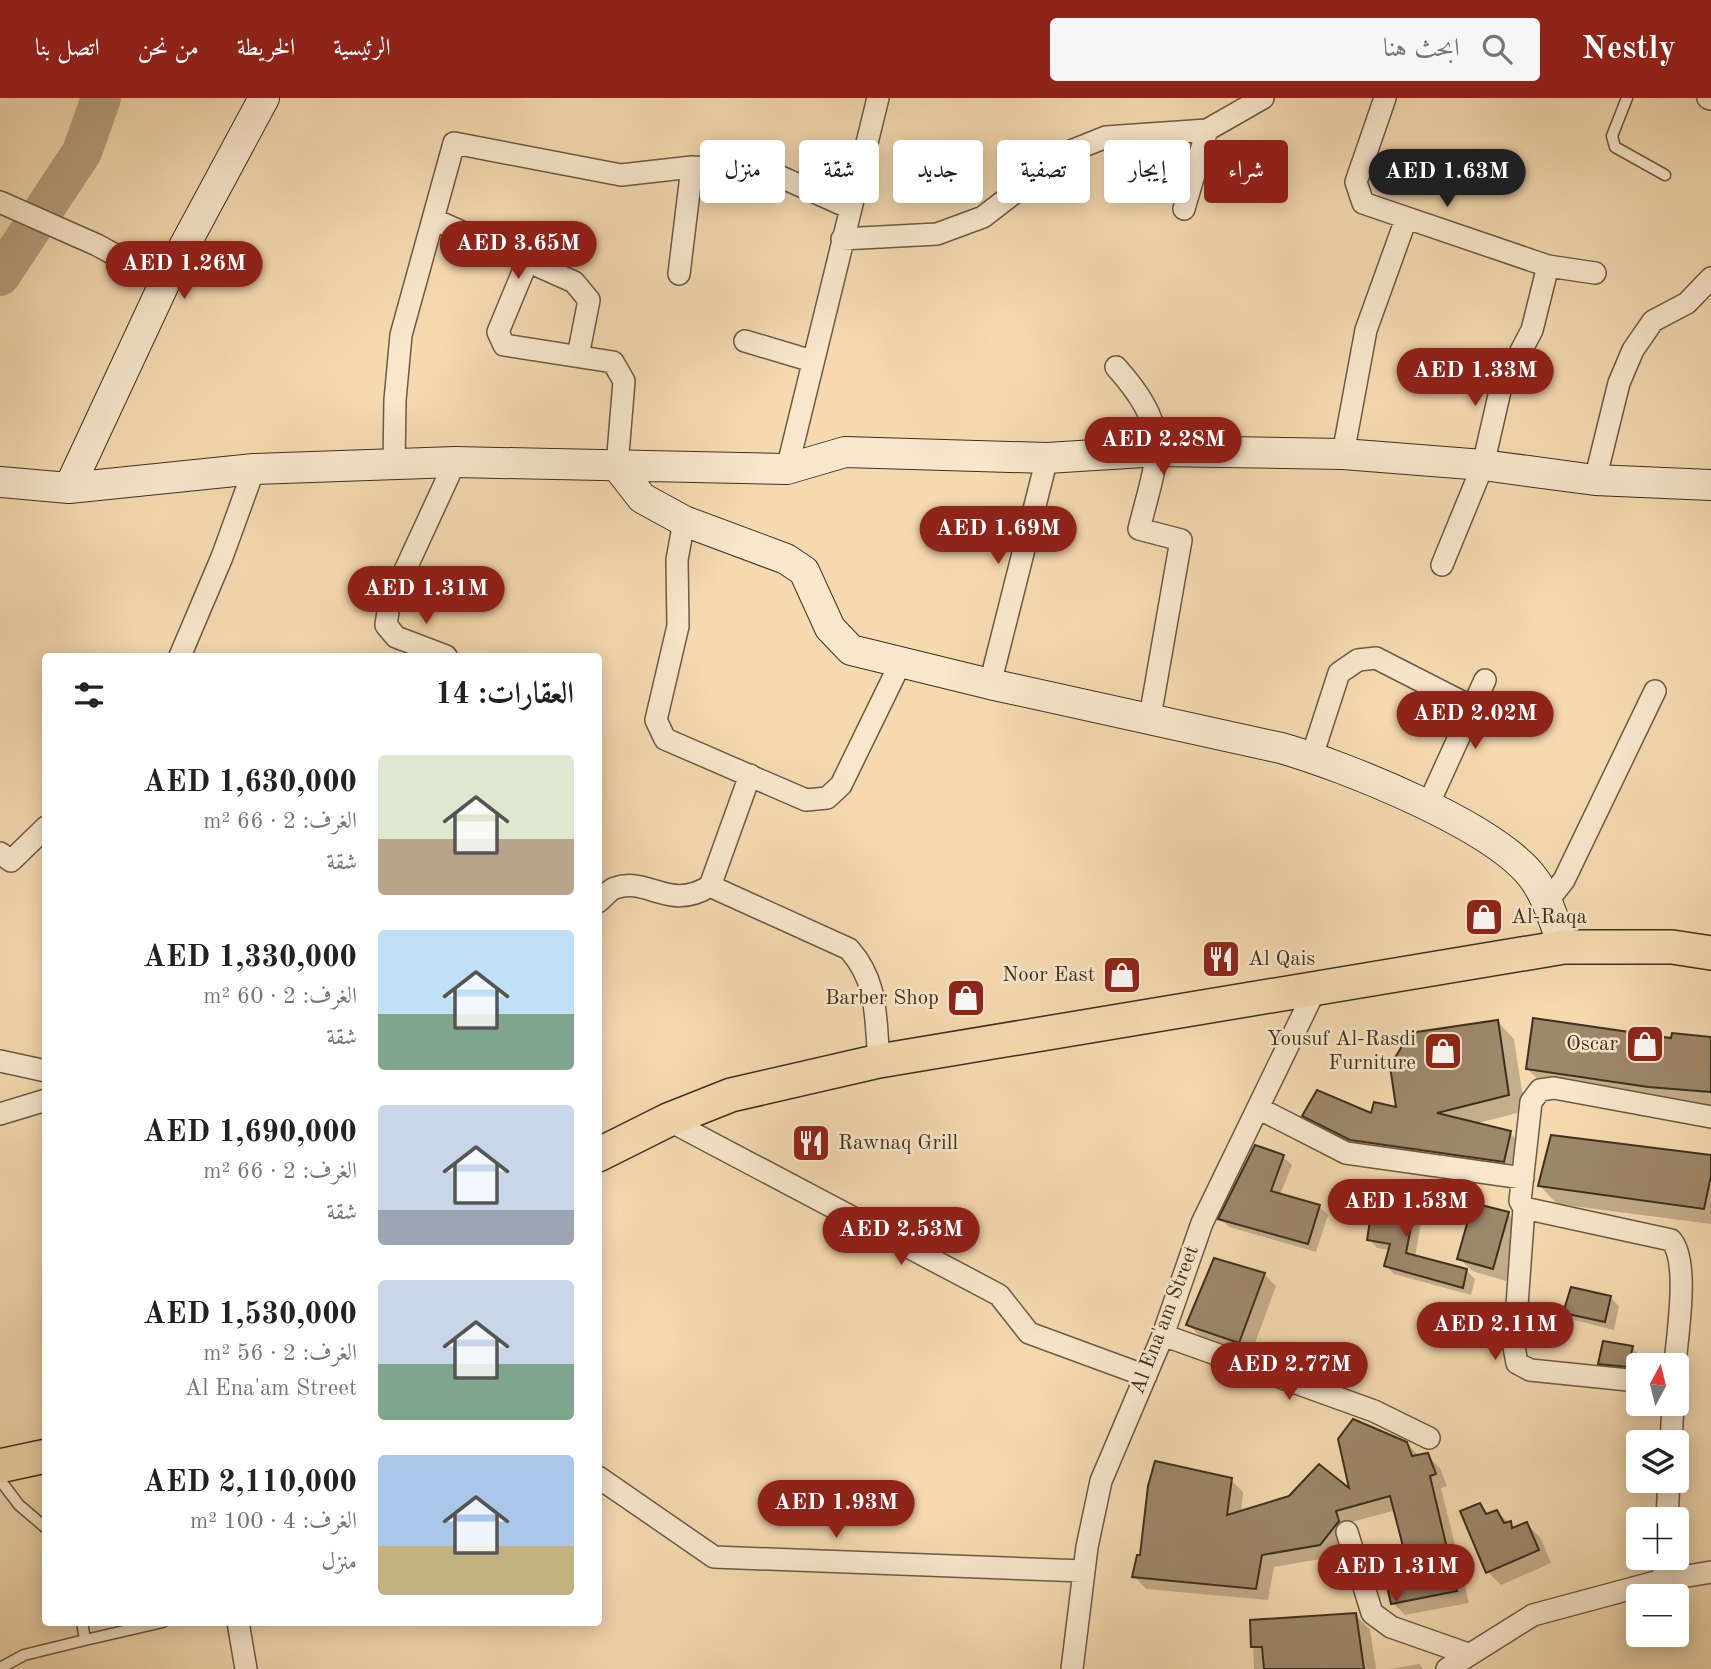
<!DOCTYPE html>
<html lang="ar">
<meta charset="utf-8">
<style>
body{margin:0;font-family:"Old Standard TT",Amiri,serif;background:#f6f6f6;color:#222;direction:rtl;height:100vh;display:flex;flex-direction:column;font-size:26px;white-space:nowrap}
*{box-sizing:border-box;margin:0}
p{font-size:23px;color:#767676}
.icon{flex:none;width:38px;height:38px;fill:none;stroke:currentColor;stroke-width:2;stroke-linecap:round;stroke-linejoin:round}
.map{position:relative;flex:1;overflow:hidden;direction:ltr}
.side{position:absolute;left:42px;top:555px;width:560px;height:973px;display:flex;flex-direction:column;background:#fff;border-radius:7px;box-shadow:0 4px 18px #0003;direction:rtl}
.side>*{flex:none}
.banner{position:absolute;left:623px;top:42px;width:665px;height:63px;direction:rtl;display:flex;gap:14px}
.needle{width:46px;rotate:7deg}
.tools{position:absolute;left:1626px;top:1255px;display:grid;gap:14px}
.tools a{display:grid;place-items:center;width:63px;height:63px;border-radius:7px;background:#fff;box-shadow:0 4px 18px #0003;font-size:35px}
.price{position:absolute;translate:-50% -60px;padding:0 16px;border-radius:24px;background:#8f2418;color:#fff;font-size:23px;line-height:46px;filter:drop-shadow(0 2px 4px #0008)}
.price::after{content:'';position:absolute;left:50%;top:42px;width:21px;height:16px;margin-left:-10px;background:inherit;clip-path:polygon(0 0,100% 0,50% 100%)}
.price.current{background:#222;color:#fff}
ul{padding:0;list-style:none}
li{display:flex;align-items:center;gap:21px;height:175px;padding:0 28px}
li span{display:grid;place-items:center;flex:none;width:196px;height:140px;border-radius:7px;color:#555}
li>.icon{margin-inline-start:auto}
span .icon{width:84px;height:84px;fill:#fffc;stroke-width:1}
li b{font-size:30px}
h2{display:flex;justify-content:space-between;align-items:center;height:84px;padding:0 28px;font-size:30px}
.chip{padding:0 24px;border-radius:7px;background:#fff;box-shadow:0 4px 18px #0003;font-size:24px;line-height:63px}
.chip.current{background:#8f2418;color:#fff}
header{display:flex;align-items:center;gap:42px;box-sizing:border-box;height:98px;padding:0 35px;background:#8f2418;color:#fff}
header strong{font-size:33px}
nav{display:flex;gap:38px;margin-inline-start:auto;font-size:24px}
.search{width:490px;height:63px;background:#f6f6f6;display:flex;align-items:center;gap:18px;box-sizing:border-box;padding:0 24px;border-radius:7px;color:#767676;font-size:26px}
.map>svg:first-child{display:block}
.shadow{fill:#0003}
.lines{fill:none;stroke-linecap:round;stroke-linejoin:round}
.river{stroke:#b6a07f;stroke-width:40}
.building{fill:#9d886a;stroke:#3d301f;stroke-width:2}
.lane-casing{stroke:#6b5a43;stroke-width:13}
.street-casing{stroke:#6b5a43;stroke-width:24}
.secondary-casing{stroke:#3d301f;stroke-width:32}
.primary-casing{stroke:#3d301f;stroke-width:36}
.lane{stroke:#f8e7cc;stroke-width:10}
.street{stroke:#f8e7cc;stroke-width:21}
.secondary{stroke:#f8e7cc;stroke-width:30}
.primary{stroke:#f5dab0;stroke-width:33}
.labels{text-anchor:middle;dominant-baseline:central;stroke-width:5;stroke-linejoin:round;paint-order:stroke}
.poi-label{font-size:21px;fill:#3d301f;stroke:#f8e7cc;text-anchor:end}
.street-label{font-size:21px;fill:#3d301f;stroke:#f8e7cc}
</style>
<header>
<strong>Nestly</strong>
<div class="search"><svg class="icon" aria-label="search" viewBox="0 0 24 24"><circle cx="10" cy="10" r="6"/><path d="M15 15l6 6"/></svg>ابحث هنا</div>
<nav><a>الرئيسية</a><a>الخريطة</a><a>من نحن</a><a>اتصل بنا</a></nav>
</header>
<div class="map">
<svg width="1711" height="1571" viewBox="0 0 1711 1571">
<rect width="100%" height="100%" fill="#f5dab0"/>
<filter id="stains"><feTurbulence type="fractalNoise" baseFrequency=".00286" numOctaves="4"/><feColorMatrix values="0 0 0 0 .2 0 0 0 0 .09 0 0 0 0 .02 0 0 0 .5 -.17"/></filter>
<radialGradient id="worn" r=".72"><stop offset=".6" stop-color="#630" stop-opacity="0"/><stop offset="1" stop-color="#630" stop-opacity=".3"/></radialGradient>
<path class="shadow" d="M1498,924L1514,941L1525,1013L1474,1026L1510,1035L1527,1052L1520,1080L1368,1058L1321,1034L1304,1018L1372,1017L1398,1012Z
M1711,941V1008L1543,986L1527,971L1673,942Z
M1283,1059L1292,1067L1280,1097L1319,1108L1328,1117L1316,1154L1229,1129L1221,1121Z
M1711,1059V1126L1557,1106L1540,1088Z
M1416,1099L1424,1108L1415,1159L1466,1172L1475,1181L1471,1197L1394,1176L1386,1168L1390,1152L1377,1150L1369,1141Z
M1508,1116L1521,1129L1506,1183L1472,1173L1459,1160Z
M1264,1176L1276,1188L1251,1256L1200,1238L1188,1226Z
M1610,1199L1619,1208L1614,1232L1574,1222L1565,1214Z
M1632,1250L1641,1258L1636,1276L1608,1274L1600,1265Z
M1406,1345L1419,1358L1427,1357L1440,1370L1447,1388L1441,1390L1469,1505L1405,1517L1393,1505L1408,1462L1396,1412L1348,1425L1350,1436L1332,1459L1274,1469L1268,1502L1146,1491L1134,1478L1231,1382L1243,1394L1241,1415L1352,1395Z
M1480,1407L1490,1417L1497,1414L1516,1431L1526,1426L1540,1439L1551,1465L1501,1487L1488,1474Z
M1355,1517L1370,1531L1376,1571H1254L1252,1524Z
M1419,1566L1423,1571H1390Z"/>
<g class="lines">
<path class="river" d="M0,178L82,54L101,0"/>
</g>
<path class="building" d="M1533,920L1671,940L1672,935L1711,939V994L1648,989L1526,971Z
M1498,922L1509,997L1437,1015L1511,1033L1504,1064L1350,1042L1302,1018L1317,992L1371,1015L1374,1004L1396,1009L1390,968L1410,935Z
M1551,1037L1711,1057V1078L1704,1111L1538,1088Z
M1255,1047L1284,1057L1271,1093L1320,1107L1308,1146L1218,1121Z
M1375,1090L1417,1098L1406,1155L1467,1171L1463,1190L1384,1168L1390,1146L1367,1142Z
M1473,1105L1509,1114L1493,1171L1457,1161Z
M1214,1160L1265,1175L1239,1245L1186,1227Z
M1571,1189L1611,1198L1605,1224L1563,1215Z
M1603,1243L1633,1248L1628,1269L1598,1266Z
M1353,1321L1407,1344L1412,1358L1428,1355L1436,1376L1430,1378L1457,1493L1391,1506L1382,1465L1406,1460L1390,1398L1336,1413L1339,1423L1320,1447L1262,1457L1256,1491L1132,1479L1137,1457H1140L1148,1388L1155,1363L1232,1380L1227,1417L1289,1398L1319,1366L1349,1390L1338,1341Z
M1480,1405L1486,1416L1497,1412L1504,1425L1511,1423L1512,1430L1527,1424L1539,1452L1486,1475L1460,1413Z
M1356,1515L1364,1571H1264L1262,1549H1251L1250,1522Z"/>
<g class="lines">
<defs>
<path id="lane" d="M1627,0L1612,38L1615,49L1665,77
M0,1382L19,1407L46,1430
M82,1524L85,1542L163,1524
M0,1570L24,1557L85,1542"/>
<path id="street" d="M1385,0L1356,84L1363,105L1548,168L1595,175
M1708,0L1711,1
M0,104L97,147L165,184
M1184,111L1207,32
M435,122L574,184L589,202L578,258
M842,141L937,136L983,119L1066,55L1106,39L1207,32L1263,0
M527,164L498,234L504,247L613,264L624,283L617,368
M679,176L692,69
M745,243L812,263
M1116,269C1173,333 1158,356 1139,431L1181,442L1150,619
M1343,356L1366,232L1406,121
M394,366L395,302L401,237L454,45L621,77L692,69L739,71L781,79L850,110
M787,371L878,0
M1595,382L1619,285L1633,252L1653,223L1687,205L1711,180
M684,423L677,462L678,528L656,622L665,641L806,702L827,700L841,687L900,566
M1442,467L1483,367L1500,293L1532,232L1548,168
M180,558L222,459L254,371
M446,558L396,539L386,527L389,507L455,364
M990,586L1047,360
M1312,658L1339,575L1358,562L1376,560L1472,609
M1428,707L1485,582
M0,755L11,763L46,729
M710,788L849,851C879,885 875,920 879,963
M598,804C603,800 609,792 615,790C648,778 669,814 710,788L750,677
M1546,805L1564,782L1655,593
M0,963L46,973
M1258,1010L1346,1055L1523,1080
M0,1016L46,1002
M668,1022L999,1197L1029,1235L1146,1278
M1524,1110L1514,1249L1517,1265L1530,1272L1638,1283
M1163,1237L1374,1313L1429,1340
M1675,1267C1677,1238 1690,1163 1671,1142L1524,1110L1520,1103L1531,1004L1540,992L1554,990L1711,1019
M1671,1344L1673,1306
M598,1379L714,1459L1084,1473
M1667,1421L1669,1382
M1347,1434L1372,1515L1391,1529L1468,1556
M1663,1482L1665,1460
M238,1524L246,1571
M1072,1571L1087,1449L1101,1383L1163,1237L1202,1125L1315,892
M1447,1571L1533,1517L1663,1482L1711,1474"/>
<path id="secondary" d="M617,368L642,400L684,423L786,461L804,473L830,530L851,552L990,586L1281,650C1344,668 1496,728 1534,781C1548,800 1555,827 1564,849
M0,384L69,390L254,371L455,364L787,371L845,354L1047,360L1159,353L1343,356L1483,367L1595,382L1711,387
M69,390L165,184L264,0"/>
<path id="primary" d="M598,1057L668,1022L731,997L879,963L1564,849H1672L1711,855
M0,1368L46,1358"/>
</defs>
<use href="#lane" class="lane-casing"/>
<use href="#street" class="street-casing"/>
<use href="#secondary" class="secondary-casing"/>
<use href="#primary" class="primary-casing"/>
<use href="#lane" class="lane"/>
<use href="#street" class="street"/>
<use href="#secondary" class="secondary"/>
<use href="#primary" class="primary"/>
</g>
<defs>
<symbol id="shop-square" viewBox="-11 -11 22 22"><rect x="-9" y="-9" width="18" height="18" rx="4" fill="#8f2418" stroke="#f8e7cc"/><path d="M-5-2.5h2.3a2.7 3.5 0 0 1 5.4 0H5L5.5 6h-11ZM-1.5-2.5h3a1.5 2.3 0 0 0-3 0Z" fill="#fff"/></symbol>
<symbol id="restaurant-square" viewBox="-11 -11 22 22"><rect x="-9" y="-9" width="18" height="18" rx="4" fill="#8f2418" stroke="#f8e7cc"/><path d="M-5-6h1v4h1v-4h1v4h1v-4h1v5L-1.5 .5V6h-2V.5L-5-1ZM5-6V6H3V1.5H1.5Q1.5-4 5-6Z" fill="#fff"/></symbol>
</defs>
<g fill-rule="evenodd">
<use href="#shop-square" x="1462" y="797" width="44" height="44"/>
<use href="#restaurant-square" x="1199" y="839" width="44" height="44"/>
<use href="#shop-square" x="1100" y="855" width="44" height="44"/>
<use href="#shop-square" x="944" y="878" width="44" height="44"/>
<use href="#shop-square" x="1623" y="924" width="44" height="44"/>
<use href="#shop-square" x="1421" y="931" width="44" height="44"/>
<use href="#restaurant-square" x="789" y="1023" width="44" height="44"/>
</g>
<g class="labels">
<g class="poi-label">
<text x="1511" y="819" text-anchor="start">Al-Raqa</text>
<text x="1248" y="861" text-anchor="start">Al Qais</text>
<text x="1095" y="877">Noor East</text>
<text x="939" y="900">Barber Shop</text>
<text x="1416" y="941">Yousuf Al-Rasdi<tspan x="1416" dy="24">Furniture</tspan></text>
<text x="1618" y="946">Oscar</text>
<text x="838" y="1045" text-anchor="start">Rawnaq Grill</text>
</g>
<g class="street-label">
<text transform="translate(1165 1222) rotate(-69)">Al Ena'am Street</text>
</g>
</g>
<rect width="100%" height="100%" filter="url(#stains)"/>
<rect width="100%" height="100%" fill="url(#worn)"/>
</svg>
<div class="tools">
<a><svg class="needle" viewBox="-14 -14 28 28"><path d="M0-13l5 13h-10z" fill="#e53935"/><path d="M0 13l5-13h-10z" fill="#767676"/></svg></a>
<a><svg class="icon" aria-label="layers" viewBox="0 0 24 24"><path d="M12 4l9 5-9 5-9-5zM3 14l9 5 9-5"/></svg></a>
<a>+</a>
<a>−</a>
</div>
<b class="price current" style="left:1447px;top:111px">AED 1.63M</b>
<b class="price" style="left:518px;top:183px">AED 3.65M</b>
<b class="price" style="left:184px;top:203px">AED 1.26M</b>
<b class="price" style="left:1475px;top:310px">AED 1.33M</b>
<b class="price" style="left:1163px;top:379px">AED 2.28M</b>
<b class="price" style="left:998px;top:468px">AED 1.69M</b>
<b class="price" style="left:426px;top:528px">AED 1.31M</b>
<b class="price" style="left:1475px;top:653px">AED 2.02M</b>
<b class="price" style="left:1406px;top:1141px">AED 1.53M</b>
<b class="price" style="left:901px;top:1169px">AED 2.53M</b>
<b class="price" style="left:1495px;top:1264px">AED 2.11M</b>
<b class="price" style="left:1289px;top:1304px">AED 2.77M</b>
<b class="price" style="left:836px;top:1442px">AED 1.93M</b>
<b class="price" style="left:1396px;top:1506px">AED 1.31M</b>
<div class="banner">
<a class="chip current">شراء</a>
<a class="chip">إيجار</a>
<a class="chip">تصفية</a>
<a class="chip">جديد</a>
<a class="chip">شقة</a>
<a class="chip">منزل</a>
</div>
<section class="side">
<h2>العقارات: 14<svg class="icon" aria-label="filters" viewBox="0 0 24 24"><path d="M4 7h16M4 17h16"/><circle cx="9" cy="7" r="2"/><circle cx="15" cy="17" r="2"/></svg></h2>
<ul>
<li><span style="background:linear-gradient(#dfe7d0 60%,#b9a48a 0)"><svg class="icon" aria-label="home" viewBox="0 0 24 24"><path d="M3 11l9-7 9 7M6 9v11h12V9"/></svg></span><div><b>AED 1,630,000</b><p>الغرف: 2 · 66 m²</p><p>شقة</p></div></li>
<li><span style="background:linear-gradient(#bfe0f5 60%,#7fa58c 0)"><svg class="icon" aria-label="home" viewBox="0 0 24 24"><path d="M3 11l9-7 9 7M6 9v11h12V9"/></svg></span><div><b>AED 1,330,000</b><p>الغرف: 2 · 60 m²</p><p>شقة</p></div></li>
<li><span style="background:linear-gradient(#c9d6e8 75%,#9aa5b1 0)"><svg class="icon" aria-label="home" viewBox="0 0 24 24"><path d="M3 11l9-7 9 7M6 9v11h12V9"/></svg></span><div><b>AED 1,690,000</b><p>الغرف: 2 · 66 m²</p><p>شقة</p></div></li>
<li><span style="background:linear-gradient(#c9d6e8 60%,#7fa58c 0)"><svg class="icon" aria-label="home" viewBox="0 0 24 24"><path d="M3 11l9-7 9 7M6 9v11h12V9"/></svg></span><div><b>AED 1,530,000</b><p>الغرف: 2 · 56 m²</p><p>Al Ena'am Street</p></div></li>
<li><span style="background:linear-gradient(#a9c7e8 65%,#c2b280 0)"><svg class="icon" aria-label="home" viewBox="0 0 24 24"><path d="M3 11l9-7 9 7M6 9v11h12V9"/></svg></span><div><b>AED 2,110,000</b><p>الغرف: 4 · 100 m²</p><p>منزل</p></div></li>
</ul>
</section>
</div>
